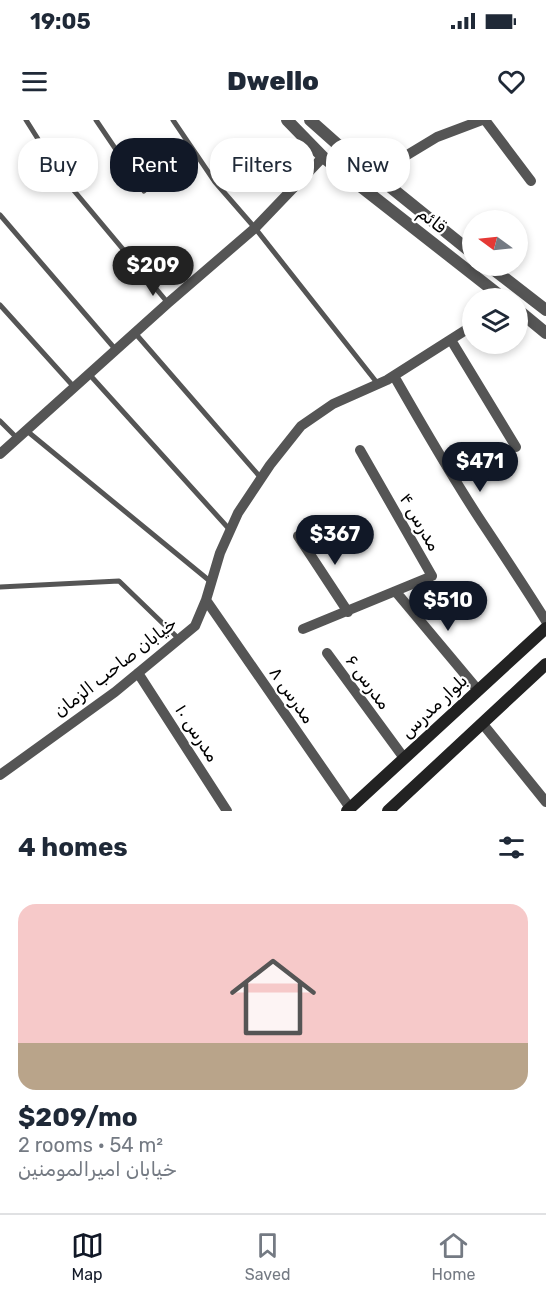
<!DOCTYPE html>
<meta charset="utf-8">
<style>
body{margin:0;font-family:Rubik,"Noto Sans Arabic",sans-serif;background:#f2f2f3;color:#1f2937;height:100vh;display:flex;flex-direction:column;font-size:22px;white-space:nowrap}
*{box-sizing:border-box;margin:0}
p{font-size:20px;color:#747a83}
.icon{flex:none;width:33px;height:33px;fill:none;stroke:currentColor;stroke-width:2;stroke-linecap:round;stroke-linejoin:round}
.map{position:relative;height:691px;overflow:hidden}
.sheet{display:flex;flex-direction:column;background:#fff;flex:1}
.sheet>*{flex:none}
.top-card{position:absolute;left:18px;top:18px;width:510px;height:54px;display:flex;gap:12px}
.needle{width:39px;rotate:285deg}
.fabs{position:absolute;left:462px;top:90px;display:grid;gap:12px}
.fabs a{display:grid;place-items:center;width:66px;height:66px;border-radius:50%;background:#fff;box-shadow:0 3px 9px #0003;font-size:30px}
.price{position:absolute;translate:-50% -51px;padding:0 14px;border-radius:21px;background:#111827;color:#fff;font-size:20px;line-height:39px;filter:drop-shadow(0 2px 3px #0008)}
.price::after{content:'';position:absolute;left:50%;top:36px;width:18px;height:14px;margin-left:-9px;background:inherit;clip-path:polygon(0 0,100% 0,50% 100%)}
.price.current{background:#222;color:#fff}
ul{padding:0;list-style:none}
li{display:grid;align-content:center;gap:12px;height:318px;padding:0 18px}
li+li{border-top:2px solid #e0e1e3}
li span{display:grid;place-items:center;height:186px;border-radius:18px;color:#555}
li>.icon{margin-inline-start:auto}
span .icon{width:108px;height:108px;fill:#fffc;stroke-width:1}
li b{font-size:26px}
h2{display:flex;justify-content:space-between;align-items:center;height:72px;padding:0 18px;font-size:26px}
.tag{padding:0 21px;border-radius:24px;background:#fff;box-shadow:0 3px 9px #0003;font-size:21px;line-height:54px}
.tag.current{background:#111827;color:#fff}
.status{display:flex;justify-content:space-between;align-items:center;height:42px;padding:0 30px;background:#fff;direction:ltr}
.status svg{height:16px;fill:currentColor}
header{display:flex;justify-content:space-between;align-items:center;height:78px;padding:0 18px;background:#fff;font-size:27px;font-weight:800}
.menu{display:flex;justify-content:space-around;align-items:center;height:84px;border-top:2px solid #e0e1e3;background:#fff;font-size:16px;color:#747a83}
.menu a{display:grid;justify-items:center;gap:3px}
.menu .current{color:#111827}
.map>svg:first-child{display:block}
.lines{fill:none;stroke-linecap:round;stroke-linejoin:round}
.service{stroke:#555;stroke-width:5}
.minor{stroke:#555;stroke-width:10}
.tertiary{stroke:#555;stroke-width:12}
.secondary{stroke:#222;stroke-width:12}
.labels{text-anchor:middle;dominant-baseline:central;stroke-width:4.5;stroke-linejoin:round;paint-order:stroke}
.street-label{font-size:18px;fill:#000;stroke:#fff}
</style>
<div class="status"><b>19:05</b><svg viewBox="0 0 49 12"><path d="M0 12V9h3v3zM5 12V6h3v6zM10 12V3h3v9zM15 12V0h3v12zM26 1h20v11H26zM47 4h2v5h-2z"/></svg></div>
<header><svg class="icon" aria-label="menu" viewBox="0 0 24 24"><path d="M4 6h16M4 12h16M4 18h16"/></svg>Dwello<svg class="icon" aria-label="heart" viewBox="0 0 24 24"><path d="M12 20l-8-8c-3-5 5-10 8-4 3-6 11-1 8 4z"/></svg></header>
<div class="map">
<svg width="546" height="691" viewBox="0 0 546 691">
<rect width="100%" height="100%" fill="#fff"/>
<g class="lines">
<path class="service" d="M26,0L60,54L168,183
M96,0L144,71
M173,0L215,62L255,108L378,264
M0,95L116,230
M0,185L74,267
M135,213L261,358
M89,254L230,410
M0,301L17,318
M27,311L211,462
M0,467L119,461L179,519"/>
<path class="minor" d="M485,0L531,61
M374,55L437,17L482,0
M451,220L516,327
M394,256C422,305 450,354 481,401C503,434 525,467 546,501
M0,334L168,183L255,108L323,37
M298,416L348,492
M396,472L478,570
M206,480L350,688
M303,509L432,456L360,330
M327,533L404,638
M138,553L227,691
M482,603L546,682
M0,655L115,572L195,506L206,480L220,433L238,393L270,345L301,306L333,284L387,260L472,206"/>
<path class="tertiary" d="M287,0L323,37L503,178
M310,0L337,24L472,133
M489,146L546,190
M518,190L546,213"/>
<path class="secondary" d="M347,691L546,508
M388,691L546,544"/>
</g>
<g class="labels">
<g class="street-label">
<text transform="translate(432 100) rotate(38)">قائم</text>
<text transform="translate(420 402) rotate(60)">مدرس ۴</text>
<text transform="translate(115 547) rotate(-38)">خیابان صاحب الزمان</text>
<text transform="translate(368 562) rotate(54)">مدرس ۶</text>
<text transform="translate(292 575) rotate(55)">مدرس ۸</text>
<text transform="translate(434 586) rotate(-43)">بلوار مدرس</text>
<text transform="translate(197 613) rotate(57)">مدرس ۱۰</text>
</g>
</g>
</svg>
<div class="fabs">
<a><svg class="needle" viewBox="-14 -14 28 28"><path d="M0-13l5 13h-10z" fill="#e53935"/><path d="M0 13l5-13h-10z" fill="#747a83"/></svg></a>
<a><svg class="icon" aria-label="layers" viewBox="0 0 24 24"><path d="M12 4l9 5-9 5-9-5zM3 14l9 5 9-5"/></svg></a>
</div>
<b class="price current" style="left:153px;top:177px">$209</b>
<b class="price" style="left:480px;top:373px">$471</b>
<b class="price" style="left:335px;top:446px">$367</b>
<b class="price" style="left:448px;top:512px">$510</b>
<div class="top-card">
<a class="tag">Buy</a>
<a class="tag current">Rent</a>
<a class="tag">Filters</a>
<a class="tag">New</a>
</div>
</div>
<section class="sheet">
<h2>4 homes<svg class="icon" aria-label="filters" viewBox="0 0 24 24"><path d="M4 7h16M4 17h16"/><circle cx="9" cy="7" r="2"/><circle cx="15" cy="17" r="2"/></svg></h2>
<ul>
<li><span style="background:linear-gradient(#f6c9c9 75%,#b9a48a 0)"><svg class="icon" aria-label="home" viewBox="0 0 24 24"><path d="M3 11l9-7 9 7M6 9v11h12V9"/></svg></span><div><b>$209/mo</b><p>2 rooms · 54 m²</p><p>خیابان امیرالمومنین</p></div></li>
</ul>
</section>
<nav class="menu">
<a class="current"><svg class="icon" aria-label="map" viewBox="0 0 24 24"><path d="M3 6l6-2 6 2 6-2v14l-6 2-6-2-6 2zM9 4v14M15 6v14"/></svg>Map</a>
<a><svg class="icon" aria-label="saved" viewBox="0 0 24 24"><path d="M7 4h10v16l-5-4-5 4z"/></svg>Saved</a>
<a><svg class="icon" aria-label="home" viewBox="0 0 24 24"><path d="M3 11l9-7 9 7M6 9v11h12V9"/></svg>Home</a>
</nav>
